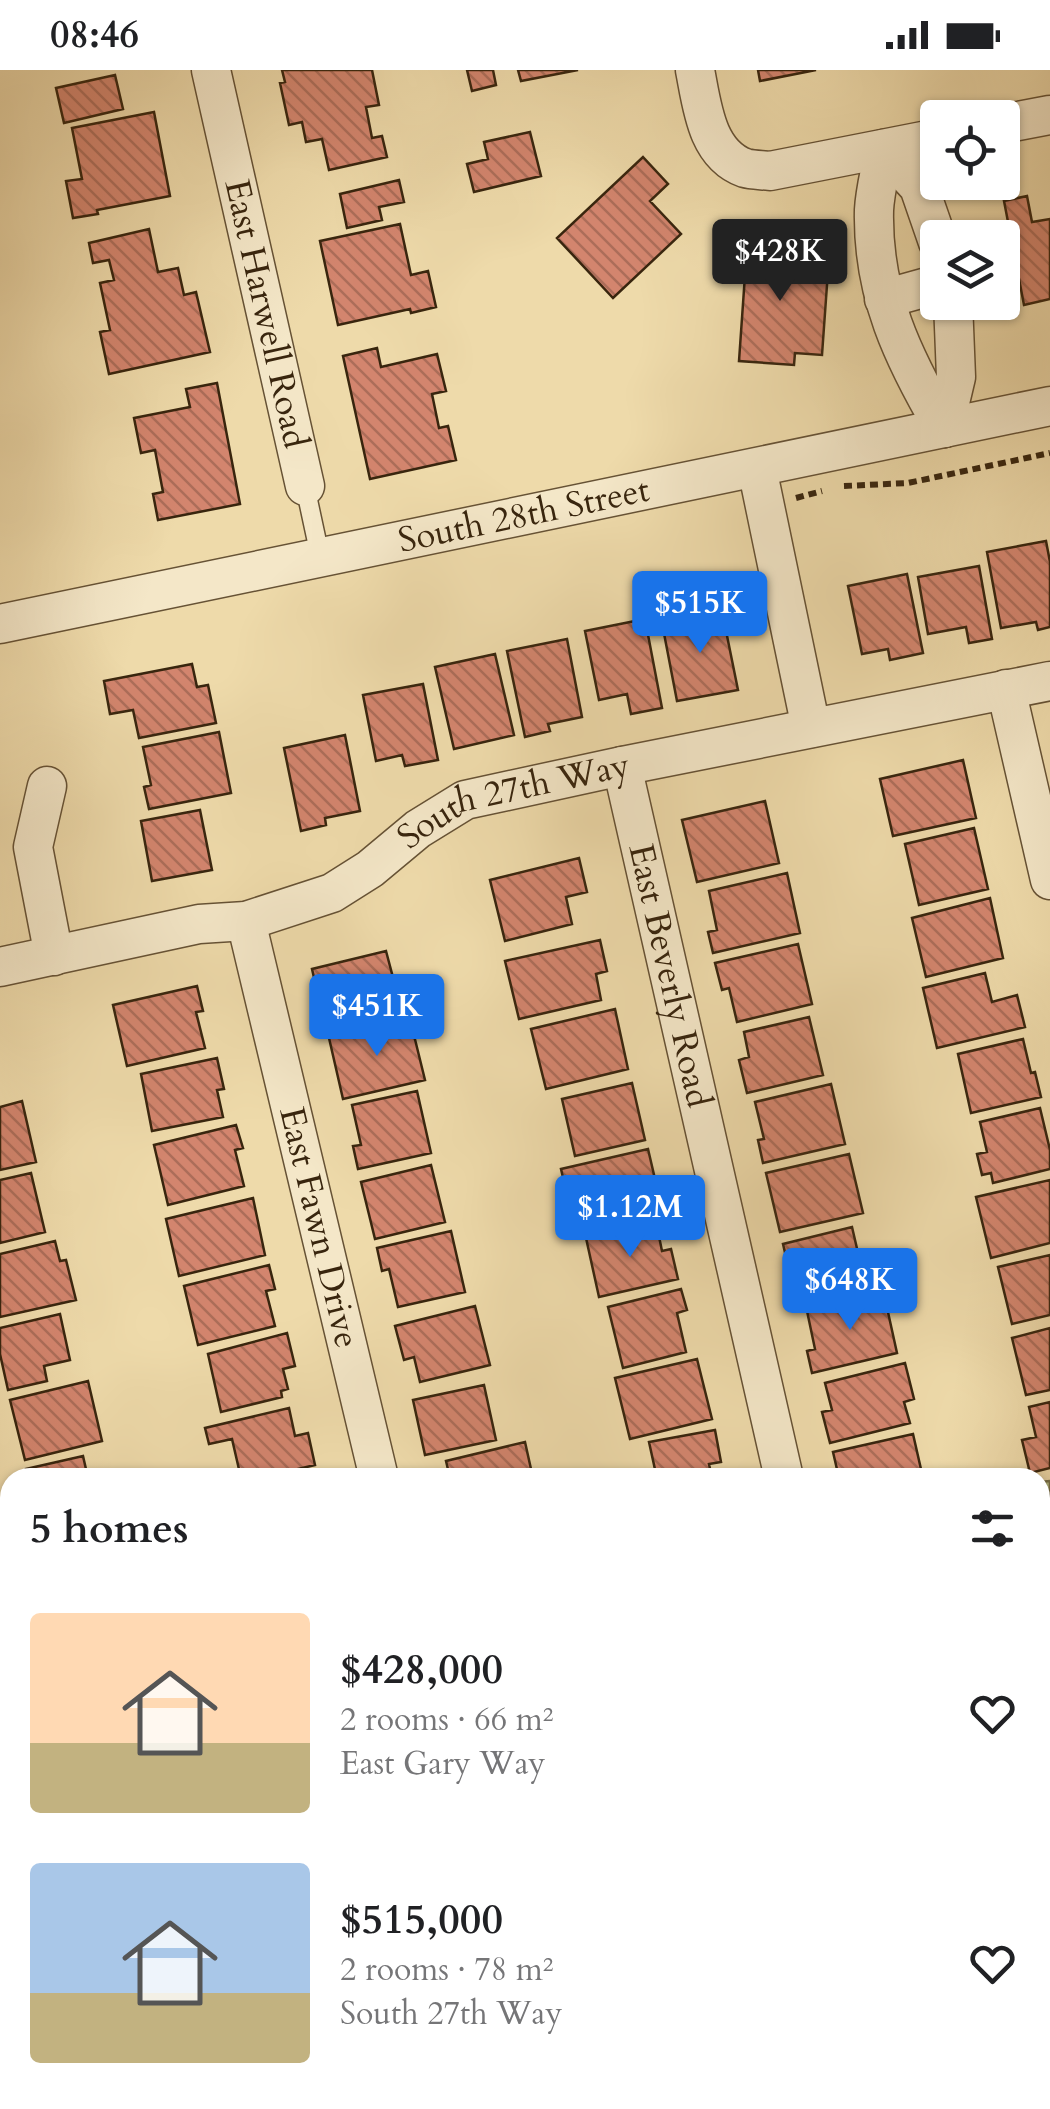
<!DOCTYPE html>
<meta charset="utf-8">
<style>
body{margin:0;font-family:Cardo,serif;background:#f2f2f2;color:#202124;height:100vh;display:flex;flex-direction:column;font-size:38px;white-space:nowrap}
*{box-sizing:border-box;margin:0}
p{font-size:32px;color:#757577}
.icon{flex:none;width:55px;height:55px;fill:none;stroke:currentColor;stroke-width:2;stroke-linecap:round;stroke-linejoin:round}
.map{position:relative;flex:1;overflow:hidden}
.side{position:absolute;left:0px;top:1398px;width:1050px;height:642px;display:flex;flex-direction:column;background:#fff;border-radius:30px 30px 0 0;box-shadow:0 2px 8px #0004}
.side>*{flex:none}
.controls{position:absolute;left:920px;top:30px;display:grid;gap:20px}
.controls a{display:grid;place-items:center;width:100px;height:100px;border-radius:10px;background:#fff;box-shadow:0 2px 8px #0004;font-size:50px}
.price{position:absolute;translate:-50% -85px;padding:0 22px;border-radius:10px;background:#1a73e8;color:#fff;font-size:32px;line-height:65px;filter:drop-shadow(0 2px 5px #0008)}
.price::after{content:'';position:absolute;left:50%;top:60px;width:30px;height:22px;margin-left:-15px;background:inherit;clip-path:polygon(0 0,100% 0,50% 100%)}
.price.on{background:#222;color:#fff}
ul{padding:0;list-style:none}
li{display:flex;align-items:center;gap:30px;height:250px;padding:0 30px}
li span{display:grid;place-items:center;flex:none;width:280px;height:200px;border-radius:10px;color:#555}
li>.icon{margin-inline-start:auto}
span .icon{width:120px;height:120px;fill:#fffc;stroke-width:1}
li b{font-size:42px}
h2{display:flex;justify-content:space-between;align-items:center;height:120px;padding:0 30px;font-size:42px}
.status{display:flex;justify-content:space-between;align-items:center;height:70px;padding:0 50px;background:#fff;direction:ltr}
.status svg{height:28px;fill:currentColor}
.map>svg:first-child{display:block}
.green{fill:#b8c089;stroke:#78724c;stroke-width:2.5}
.building{fill:url(#building-back-hatch);stroke:#38250e;stroke-width:2.5}
.lines{fill:none;stroke-linecap:round;stroke-linejoin:round}
.lane-casing{stroke:#665235;stroke-width:21}
.street-casing{stroke:#665235;stroke-width:41}
.path{stroke:#38250e;stroke-width:6;stroke-dasharray:8 5;stroke-linecap:butt}
.lane{stroke:#f4e7c8;stroke-width:18}
.street{stroke:#f4e7c8;stroke-width:38}
.labels{text-anchor:middle;dominant-baseline:central;stroke-width:9;stroke-linejoin:round;paint-order:stroke}
.street-label{font-size:35px;fill:#38250e;stroke:#f4e7c8}
</style>
<div class="status"><b>08:46</b><svg viewBox="0 0 49 12"><path d="M0 12V9h3v3zM5 12V6h3v6zM10 12V3h3v9zM15 12V0h3v12zM26 1h20v11H26zM47 4h2v5h-2z"/></svg></div>
<div class="map">
<svg width="1050" height="2039" viewBox="0 0 1050 2039">
<defs>
<pattern id="building-back-hatch" width="6" height="6" patternUnits="userSpaceOnUse" patternTransform="scale(2.5)"><rect width="6" height="6" fill="#d3856e"/><path d="M-1 5l2 2M0 0l6 6M5-1l2 2" fill="none" stroke="#ac6d59"/></pattern>
</defs>
<rect width="100%" height="100%" fill="#eedaaa"/>
<filter id="stains"><feTurbulence type="fractalNoise" baseFrequency=".002" numOctaves="4"/><feColorMatrix values="0 0 0 0 .2 0 0 0 0 .09 0 0 0 0 .02 0 0 0 .5 -.17"/></filter>
<radialGradient id="worn" r=".72"><stop offset=".6" stop-color="#630" stop-opacity="0"/><stop offset="1" stop-color="#630" stop-opacity=".3"/></radialGradient>
<path class="green" d="M1050,1411V1595H1040V1412Z
M0,1537L8,1553H10V1870L0,1873Z"/>
<path class="building" d="M282,0H372L379,35L366,37L372,68L382,66L387,87L329,100L322,69L306,72L302,52L289,55L280,13L285,12Z
M467,0H493L496,15L472,21Z
M518,0H578L521,11Z
M758,0H816L760,11Z
M115,5L123,39L64,53L56,18Z
M154,42L170,126L97,140L98,144L73,148L66,111L82,109L72,58Z
M530,62L541,106L474,122L467,94L488,89L484,72Z
M643,87L668,114L650,131L681,164L613,228L557,168Z
M399,110L404,132L379,137L382,150L347,158L340,124Z
M1027,126L1032,152L1050,149V229L1024,235L1004,131Z
M400,154L411,205L428,201L436,237L411,243L410,239L338,255L320,171Z
M149,159L158,202L178,198L184,225L196,222L210,282L109,304L100,262L110,260L100,213L114,210L109,190L93,193L89,173Z
M748,162L790,165L788,198L828,201L822,285L795,283L794,295L739,291Z
M377,278L381,297L437,284L446,321L432,324L439,358L448,356L456,390L370,409L343,286Z
M217,313L240,434L158,450L153,424L163,422L155,380L141,383L134,348L190,337L186,319Z
M1046,471L1050,492V557L1038,560L1036,552L1001,558L987,482Z
M979,496L992,569L969,573L966,557L928,564L918,507Z
M907,504L923,583L890,590L888,579L862,584L848,516Z
M722,541L738,620L677,631L662,553Z
M645,549L662,638L631,644L627,624L599,630L585,561Z
M567,569L582,647L548,654L550,661L525,667L507,581Z
M495,584L514,665L454,679L435,597Z
M192,594L197,617L208,615L216,653L139,668L133,640L110,644L104,611Z
M423,614L438,690L405,696L402,685L376,691L363,625Z
M219,662L231,723L149,739L144,717L151,715L143,677Z
M345,665L360,741L325,748L326,755L301,761L284,678Z
M963,690L976,748L893,766L880,709Z
M765,731L779,793L697,812L682,750Z
M200,740L212,800L152,811L141,751Z
M974,758L988,819L919,835L905,774Z
M579,788L587,822L566,827L572,854L505,871L490,810Z
M787,803L800,863L713,883L708,862L717,860L709,821Z
M990,828L1003,888L926,907L912,848Z
M600,870L607,901L596,904L601,930L519,949L505,891Z
M798,874L812,934L737,952L729,918L722,920L715,893Z
M386,881L395,915L404,913L411,939L335,957L326,919L317,921L312,899Z
M985,903L992,932L1017,925L1025,957L937,978L923,918Z
M197,916L203,941L196,942L205,978L127,996L113,935Z
M615,939L628,999L546,1019L531,959Z
M809,947L823,1005L747,1023L739,990L749,987L744,962Z
M410,949L425,1010L343,1029L329,968Z
M1023,969L1031,1003L1035,1002L1041,1027L971,1043L958,984Z
M217,988L224,1019L217,1020L223,1047L152,1061L141,1004Z
M632,1013L645,1070L575,1086L562,1029Z
M831,1014L845,1074L763,1093L758,1070L764,1069L755,1032Z
M417,1021L431,1083L358,1099L353,1076L361,1075L352,1035Z
M22,1031L36,1092L0,1100V1037Z
M1040,1038L1050,1080V1099L993,1113L991,1103L982,1105L977,1084L987,1082L980,1052Z
M236,1055L243,1078L235,1080L244,1116L168,1135L154,1075Z
M648,1079L662,1139L575,1160L561,1099Z
M849,1084L863,1143L780,1162L766,1103Z
M431,1095L445,1152L375,1169L361,1112Z
M31,1103L45,1162L0,1173V1110Z
M1050,1110V1173L991,1188L976,1127Z
M253,1128L265,1185L179,1206L166,1149Z
M656,1152L662,1181L671,1179L678,1209L599,1227L586,1168Z
M852,1157L865,1213L796,1230L783,1174Z
M451,1161L465,1222L398,1237L389,1199L382,1201L377,1178Z
M55,1171L60,1191L66,1190L76,1230L0,1247V1184Z
M1050,1185V1245L1012,1254L998,1197Z
M269,1195L275,1219L266,1221L275,1256L198,1275L184,1216Z
M681,1219L687,1240L677,1243L686,1282L623,1298L608,1237Z
M884,1224L897,1283L812,1303L807,1281L815,1279L807,1241Z
M475,1236L490,1295L420,1312L414,1287L404,1290L395,1256Z
M60,1244L70,1290L44,1296L47,1311L8,1320L0,1284V1258Z
M1050,1258V1320L1026,1325L1012,1268Z
M287,1263L295,1296L283,1299L288,1319L281,1321L282,1327L221,1342L208,1284Z
M697,1289L712,1349L630,1369L615,1308Z
M905,1293L914,1329L904,1332L910,1353L830,1373L822,1342L832,1340L825,1313Z
M88,1311L102,1371L25,1390L10,1330Z
M484,1315L496,1370L425,1385L413,1330Z
M1050,1332V1398L1030,1403L1022,1370L1036,1367L1029,1337Z
M289,1338L295,1366L308,1363L315,1395L260,1408H241L232,1369L209,1374L205,1358Z
M715,1360L721,1392L709,1394L712,1408H645L656,1404L649,1372Z
M913,1364L923,1408H839L833,1382Z
M525,1372L533,1408H450L446,1391Z
M83,1386L88,1408H28L26,1399Z
M1040,1601H1050V1655H1040Z
M1050,1731V1784H1040V1732Z
M1040,1794H1050V1848L1040,1849Z
M1050,1859V1894L1040,1895V1860Z
M10,1885V1942L0,1944V1887Z
M1050,1930V1983L1040,1985V1931Z
M10,1952V2005H9L0,1966V1954Z
M23,2030H113L116,2039H17L25,2037Z
M205,2030H290L292,2039H207Z
M456,2030H521L523,2039H420Z
M866,2030H950L951,2039H867Z
M739,2035L740,2039H648Z"/>
<g class="lines">
<defs>
<path id="lane" d="M305,416L320,486"/>
<g id="street">
<path id="s1" d="M211,0L305,416"/>
<path d="M695,0C702,35 706,84 745,98C752,100 762,100 770,101L938,68"/>
<path d="M1002,54L1050,45"/>
<path d="M884,79C881,99 875,120 874,140C872,224 903,288 944,358"/>
<path d="M884,79L919,117L938,172"/>
<path d="M884,229L938,214"/>
<path d="M944,358L956,307L953,232"/>
<path d="M757,398L811,658"/>
<path id="s2" d="M0,554L1050,336"/>
<path d="M1006,619L1050,810"/>
<path id="s3" d="M622,696L784,1408"/>
<path d="M47,716L33,777L54,886"/>
<path id="s4" d="M246,851L379,1408"/>
<path id="s5" d="M0,897L199,854L246,851L332,823L370,799L418,759L465,730L622,696L1050,611"/>
<path d="M363,2030L365,2039"/>
<path d="M798,2030V2039"/>
</g>
</defs>
<use href="#lane" class="lane-casing"/>
<use href="#street" class="street-casing"/>
<path class="path" d="M844,416L908,413L1050,383
M796,428L822,421
M1040,1560L1050,1562
M0,1573L4,1604L10,1623
M0,1695H10"/>
<use href="#lane" class="lane"/>
<use href="#street" class="street"/>
</g>
<g class="labels">
<g class="street-label">
<text stroke="none"><textPath href="#s1" startOffset="250">East Harwell Road</textPath></text>
<text stroke="none"><textPath href="#s2" startOffset="535">South 28th Street</textPath></text>
<text stroke="none"><textPath href="#s5" startOffset="550">South 27th Way</textPath></text>
<text stroke="none"><textPath href="#s3" startOffset="215">East Beverly Road</textPath></text>
<text stroke="none"><textPath href="#s4" startOffset="315">East Fawn Drive</textPath></text>
</g>
</g>
<rect width="100%" height="100%" filter="url(#stains)"/>
<rect width="100%" height="100%" fill="url(#worn)"/>
</svg>
<div class="controls">
<a><svg class="icon" aria-label="locate" viewBox="0 0 24 24"><circle cx="12" cy="12" r="6"/><path d="M12 2v4M12 18v4M2 12h4M18 12h4"/></svg></a>
<a><svg class="icon" aria-label="layers" viewBox="0 0 24 24"><path d="M12 4l9 5-9 5-9-5zM3 14l9 5 9-5"/></svg></a>
</div>
<b class="price on" style="left:780px;top:234px">$428K</b>
<b class="price" style="left:700px;top:586px">$515K</b>
<b class="price" style="left:377px;top:989px">$451K</b>
<b class="price" style="left:630px;top:1190px">$1.12M</b>
<b class="price" style="left:850px;top:1263px">$648K</b>
<section class="side">
<h2>5 homes<svg class="icon" aria-label="filters" viewBox="0 0 24 24"><path d="M4 7h16M4 17h16"/><circle cx="9" cy="7" r="2"/><circle cx="15" cy="17" r="2"/></svg></h2>
<ul>
<li><span style="background:linear-gradient(#ffd9b3 65%,#c2b280 0)"><svg class="icon" aria-label="home" viewBox="0 0 24 24"><path d="M3 11l9-7 9 7M6 9v11h12V9"/></svg></span><div><b>$428,000</b><p>2 rooms · 66 m²</p><p>East Gary Way</p></div><svg class="icon" aria-label="heart" viewBox="0 0 24 24"><path d="M12 20l-8-8c-3-5 5-10 8-4 3-6 11-1 8 4z"/></svg></li>
<li><span style="background:linear-gradient(#a9c7e8 65%,#c2b280 0)"><svg class="icon" aria-label="home" viewBox="0 0 24 24"><path d="M3 11l9-7 9 7M6 9v11h12V9"/></svg></span><div><b>$515,000</b><p>2 rooms · 78 m²</p><p>South 27th Way</p></div><svg class="icon" aria-label="heart" viewBox="0 0 24 24"><path d="M12 20l-8-8c-3-5 5-10 8-4 3-6 11-1 8 4z"/></svg></li>
</ul>
</section>
</div>
